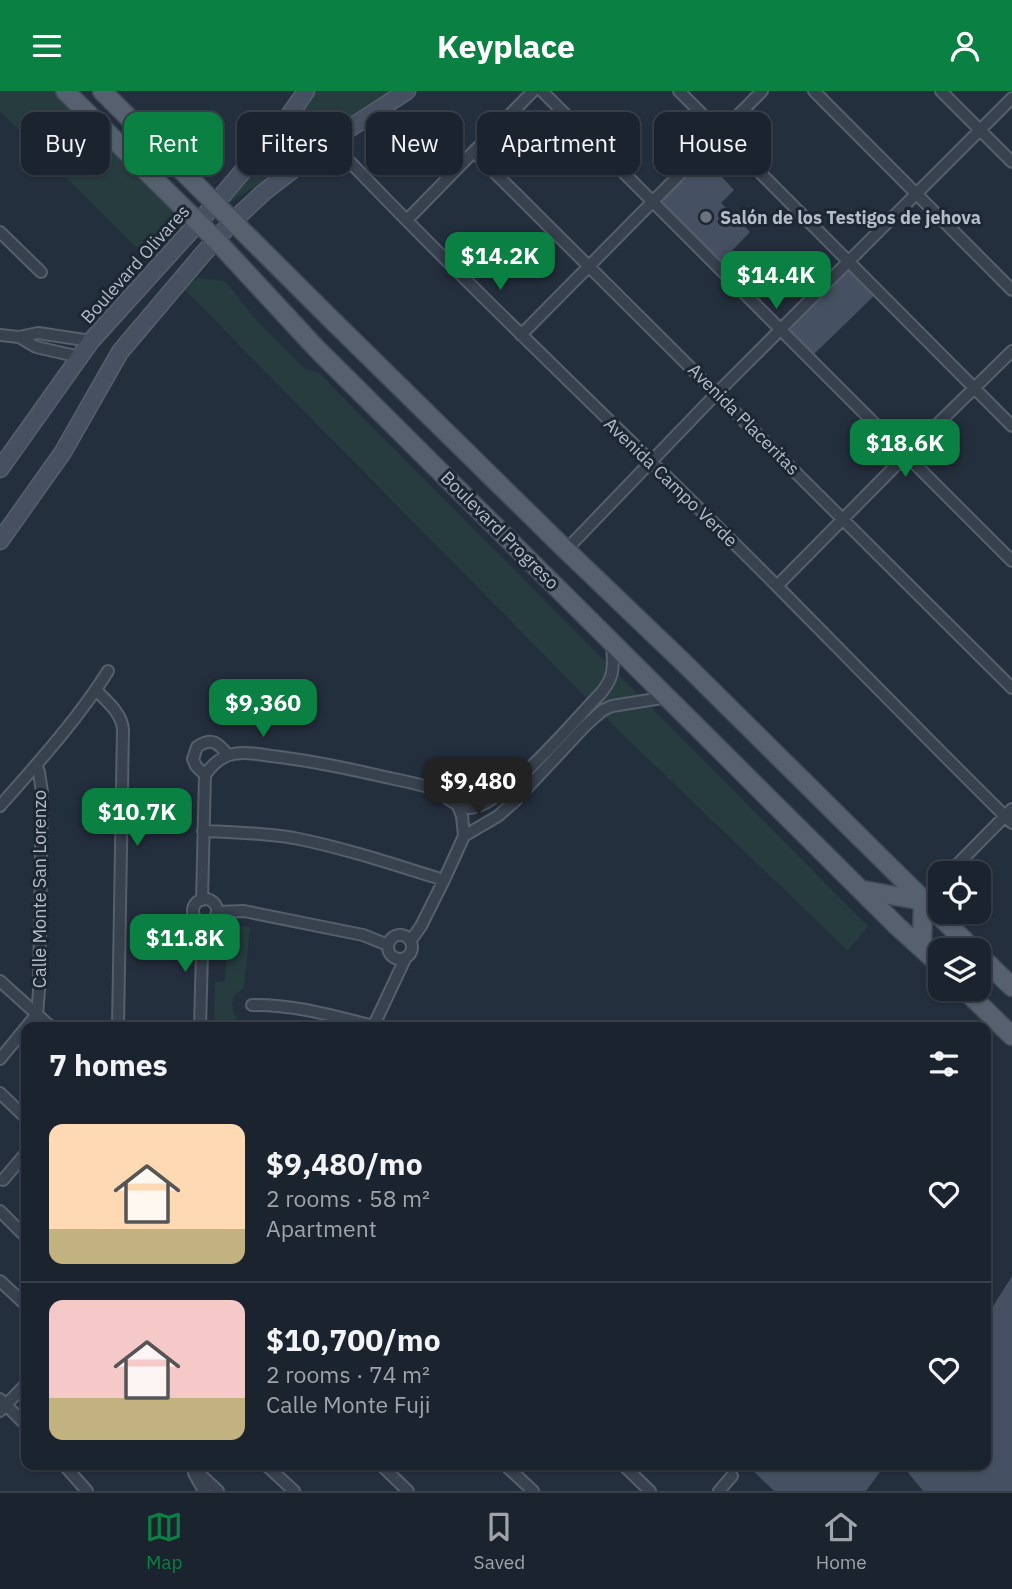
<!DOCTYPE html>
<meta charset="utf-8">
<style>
body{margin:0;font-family:"IBM Plex Sans",sans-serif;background:#282f3a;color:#f1f3f6;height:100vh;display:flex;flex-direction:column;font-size:26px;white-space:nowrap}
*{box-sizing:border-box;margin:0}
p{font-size:23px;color:#a0a4aa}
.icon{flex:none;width:38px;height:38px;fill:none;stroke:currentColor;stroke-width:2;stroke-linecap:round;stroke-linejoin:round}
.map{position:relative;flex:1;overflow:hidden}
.details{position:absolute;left:21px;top:931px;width:970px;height:448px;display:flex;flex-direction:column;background:#1b232e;border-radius:14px;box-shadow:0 2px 5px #0004,0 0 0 2px #39404a}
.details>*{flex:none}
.guide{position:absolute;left:21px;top:21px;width:971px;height:63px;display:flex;gap:14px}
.controls{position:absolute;left:928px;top:770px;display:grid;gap:14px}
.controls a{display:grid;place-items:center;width:63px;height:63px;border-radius:14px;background:#1b232e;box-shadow:0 2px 5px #0004,0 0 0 2px #39404a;font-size:35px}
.price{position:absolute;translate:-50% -60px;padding:0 16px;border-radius:14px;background:#0b8043;color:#fff;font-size:23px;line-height:46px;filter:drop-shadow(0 2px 4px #0008)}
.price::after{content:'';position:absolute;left:50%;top:42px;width:21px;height:16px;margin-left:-10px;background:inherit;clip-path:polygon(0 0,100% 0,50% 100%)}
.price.on{background:#222;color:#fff}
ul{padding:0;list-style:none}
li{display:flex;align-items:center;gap:21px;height:175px;padding:0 28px}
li+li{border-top:2px solid #39404a}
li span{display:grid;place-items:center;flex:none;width:196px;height:140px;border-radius:14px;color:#555}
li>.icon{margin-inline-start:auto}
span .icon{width:84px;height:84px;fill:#fffc;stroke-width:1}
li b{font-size:30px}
h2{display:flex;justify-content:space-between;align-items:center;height:84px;padding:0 28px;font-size:30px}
.chip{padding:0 24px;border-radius:14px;background:#1b232e;box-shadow:0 2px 5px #0004,0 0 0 2px #39404a;font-size:24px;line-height:63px}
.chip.on{background:#0b8043;color:#fff}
header{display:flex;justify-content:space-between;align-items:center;height:91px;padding:0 28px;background:#0b8043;color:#fff;font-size:32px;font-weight:700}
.tab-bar{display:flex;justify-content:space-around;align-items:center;height:98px;border-top:2px solid #39404a;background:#1b232e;font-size:19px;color:#a0a4aa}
.tab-bar a{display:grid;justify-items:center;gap:4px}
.tab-bar .on{color:#0b8043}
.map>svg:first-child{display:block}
.green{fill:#263c3f}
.building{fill:#455162}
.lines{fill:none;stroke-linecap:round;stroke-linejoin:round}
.street-casing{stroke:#565f6c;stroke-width:14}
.secondary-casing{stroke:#565f6c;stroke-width:19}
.primary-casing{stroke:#414a57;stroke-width:21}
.street{stroke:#38414e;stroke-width:10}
.secondary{stroke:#465061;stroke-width:16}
.primary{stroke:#56606e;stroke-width:18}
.worship-dot{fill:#6b7280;stroke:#1d2633;stroke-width:2.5}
.labels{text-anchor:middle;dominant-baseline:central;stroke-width:6;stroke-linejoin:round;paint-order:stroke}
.poi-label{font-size:18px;font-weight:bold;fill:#b4bcc9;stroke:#1d2633;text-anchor:start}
.street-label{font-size:18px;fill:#b4bcc9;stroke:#1d2633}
</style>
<header><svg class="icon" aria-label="menu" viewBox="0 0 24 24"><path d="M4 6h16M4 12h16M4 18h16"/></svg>Keyplace<svg class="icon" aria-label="person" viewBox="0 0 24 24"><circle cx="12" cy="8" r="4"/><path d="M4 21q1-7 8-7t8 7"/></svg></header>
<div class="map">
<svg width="1012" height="1400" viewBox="0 0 1012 1400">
<rect width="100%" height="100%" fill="#242f3e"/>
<path class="green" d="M0,0H55L189,134L155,175L0,20Z
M296,0H393L224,116Z
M198,187L225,190L257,230L305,278L319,282L868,835L848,860L617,638L184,198Z
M223,834L250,836L244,897C242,898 236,903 235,904C227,916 237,935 251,935C255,935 258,933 262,931L261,936H214L215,891L225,890L227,861L224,853L213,855L212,847Z"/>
<path class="building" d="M704,67L734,99L721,112L750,141L721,171L660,110Z
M850,173L878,201L811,266L784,239Z
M1012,1185V1400H923L902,1374H985V1228Z
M747,1374H885L866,1400H774Z"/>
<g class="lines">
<defs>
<path id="street" d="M542,0L1012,470
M679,0L1012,335
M814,0L1012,199
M941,0L1012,71
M330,50C475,203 629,346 777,495C855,574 933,654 1012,732
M474,61L1012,597
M407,129L533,0
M0,141L41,181
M0,244L19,246L38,242L91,250
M521,244L762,0
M19,246L36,256L80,266
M566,459L717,302L1012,7
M777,495L906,364L1012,260
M96,599C107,611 121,621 123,638L118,936
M205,684L196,675L193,668L197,656C212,645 219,653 228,664
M0,715C38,672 78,628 108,580
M203,740C234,741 264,742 294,747C345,757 395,774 444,789
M464,745L498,725L514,711L586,634L603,619L612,615L668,606
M949,782L1012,718
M193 820a12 12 0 1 1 24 0a12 12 0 1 1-24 0Z
M202,809L205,684C211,675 218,668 229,664C242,660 258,663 271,665C307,669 341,676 376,684C393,688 411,691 428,696C442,701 457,718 470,717C503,716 576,627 601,602C616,584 613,574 612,552
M923,810L940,792
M217,821L244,820L363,844L388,854
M388 856a12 12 0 1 1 24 0a12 12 0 1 1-24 0Z
M411,849L421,835L444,789L464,745L462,725L458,715
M0,890L51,936
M252,914C294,913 333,925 374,935
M200,936L202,862L205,832
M373,936L405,868
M0,968L37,923L39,900L42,701L39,681L36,674
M0,1002L26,1027
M3,1089L26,1062
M0,1120L26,1146
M0,1190L26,1214
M0,1308L26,1334
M0,1320L26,1293
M64,1374L87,1400
M190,1374L218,1400
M266,1374L294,1400
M381,1374L408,1400
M505,1374L533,1400
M623,1374L650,1400
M194,1382L204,1400
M719,1400L732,1385"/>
<path id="secondary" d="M0,378L91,250L215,113L286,29L306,0
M0,450L63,361L120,261L202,164L233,130L264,101L330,50L407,0"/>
<path id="primary" d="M65,0L216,149L316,257L897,835L940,874
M102,0L335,232L566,459L683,571L974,859
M863,799L923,810L922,856
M978,863L1012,896
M964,898L1012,945"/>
</defs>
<use href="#street" class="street-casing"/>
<use href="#secondary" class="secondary-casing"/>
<use href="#primary" class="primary-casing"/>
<use href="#street" class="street"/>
<use href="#secondary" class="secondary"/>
<use href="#primary" class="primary"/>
</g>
<circle class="worship-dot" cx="706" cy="126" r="7"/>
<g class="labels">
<g class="poi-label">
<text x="720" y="126">Salón de los Testigos de jehova</text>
</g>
<g class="street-label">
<text transform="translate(135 173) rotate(-48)">Boulevard Olivares</text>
<text transform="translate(744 328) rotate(45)">Avenida Placeritas</text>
<text transform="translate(671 391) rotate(44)">Avenida Campo Verde</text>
<text transform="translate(500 439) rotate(45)">Boulevard Progreso</text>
<text transform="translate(39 798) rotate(-90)">Calle Monte San Lorenzo</text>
</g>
</g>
</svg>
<div class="controls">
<a><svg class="icon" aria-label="locate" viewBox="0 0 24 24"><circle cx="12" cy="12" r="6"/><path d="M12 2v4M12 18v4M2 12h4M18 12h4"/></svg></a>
<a><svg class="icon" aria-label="layers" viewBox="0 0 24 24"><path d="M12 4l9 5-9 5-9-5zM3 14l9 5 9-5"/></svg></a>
</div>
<b class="price" style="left:500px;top:201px">$14.2K</b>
<b class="price" style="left:776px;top:220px">$14.4K</b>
<b class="price" style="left:905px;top:388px">$18.6K</b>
<b class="price" style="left:263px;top:648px">$9,360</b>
<b class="price on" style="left:478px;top:726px">$9,480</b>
<b class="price" style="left:137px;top:757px">$10.7K</b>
<b class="price" style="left:185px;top:883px">$11.8K</b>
<div class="guide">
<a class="chip">Buy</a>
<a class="chip on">Rent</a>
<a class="chip">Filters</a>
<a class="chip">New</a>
<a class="chip">Apartment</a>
<a class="chip">House</a>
</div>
<section class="details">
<h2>7 homes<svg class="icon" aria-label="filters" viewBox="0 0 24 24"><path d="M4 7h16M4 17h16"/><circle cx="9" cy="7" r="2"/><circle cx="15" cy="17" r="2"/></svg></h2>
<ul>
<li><span style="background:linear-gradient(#ffd9b3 75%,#c2b280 0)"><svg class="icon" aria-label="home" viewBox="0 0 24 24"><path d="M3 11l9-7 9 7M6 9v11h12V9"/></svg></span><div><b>$9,480/mo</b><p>2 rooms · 58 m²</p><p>Apartment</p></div><svg class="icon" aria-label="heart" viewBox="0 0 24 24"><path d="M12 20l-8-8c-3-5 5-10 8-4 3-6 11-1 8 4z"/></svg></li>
<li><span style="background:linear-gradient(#f6c9c9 70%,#c2b280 0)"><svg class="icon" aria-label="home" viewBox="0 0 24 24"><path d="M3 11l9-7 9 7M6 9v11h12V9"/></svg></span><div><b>$10,700/mo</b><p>2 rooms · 74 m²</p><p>Calle Monte Fuji</p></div><svg class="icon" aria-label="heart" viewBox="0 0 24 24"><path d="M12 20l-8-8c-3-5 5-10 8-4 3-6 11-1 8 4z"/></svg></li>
</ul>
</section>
</div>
<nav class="tab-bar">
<a class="on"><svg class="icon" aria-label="map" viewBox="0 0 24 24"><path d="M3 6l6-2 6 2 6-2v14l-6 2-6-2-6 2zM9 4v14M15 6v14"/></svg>Map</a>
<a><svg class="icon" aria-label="saved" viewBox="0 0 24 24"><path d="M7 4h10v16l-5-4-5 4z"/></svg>Saved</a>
<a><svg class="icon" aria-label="home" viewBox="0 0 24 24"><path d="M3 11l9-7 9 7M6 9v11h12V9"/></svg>Home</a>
</nav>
